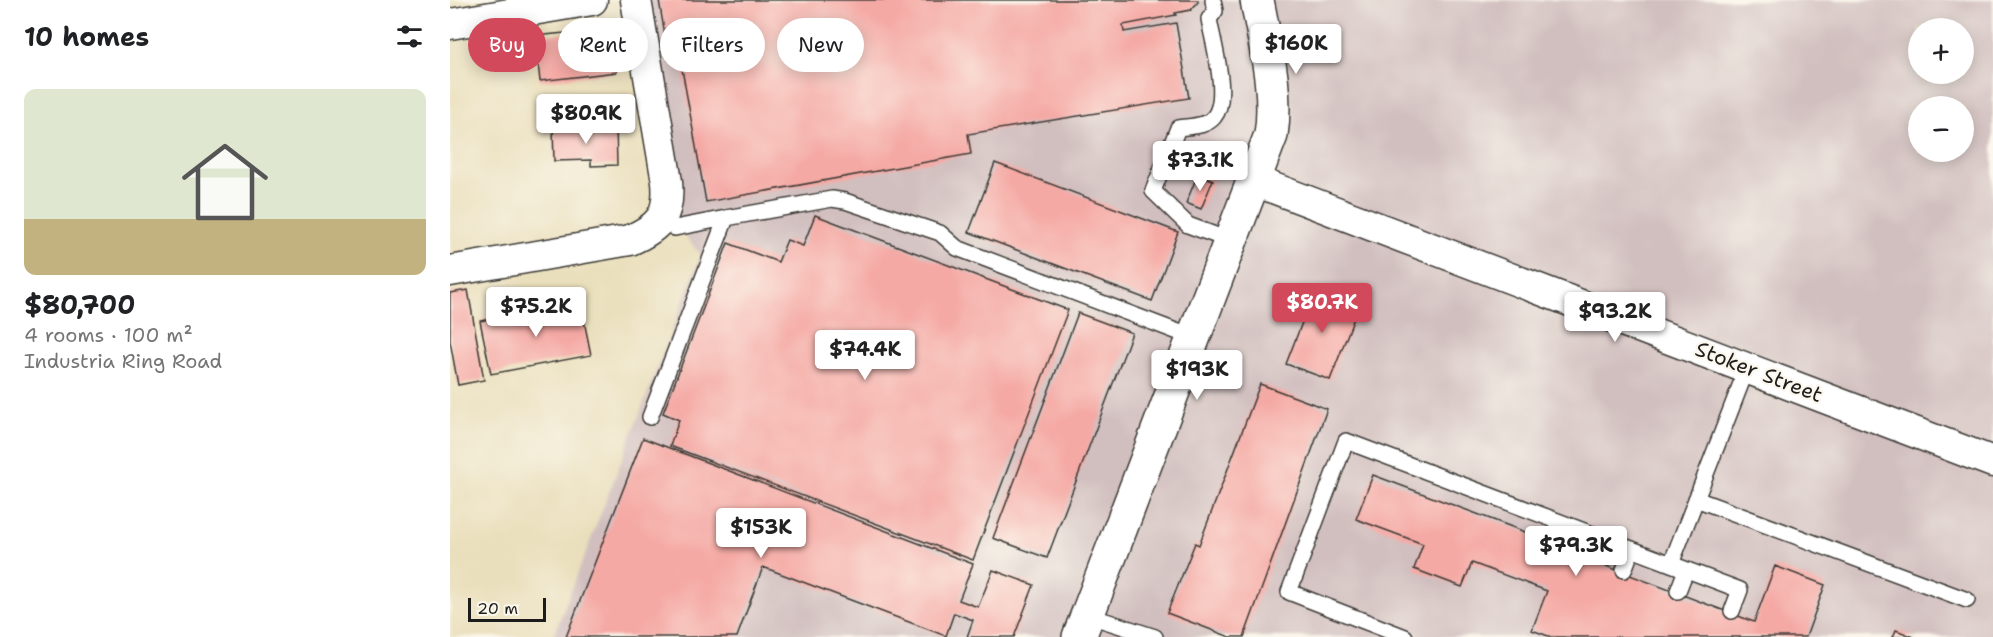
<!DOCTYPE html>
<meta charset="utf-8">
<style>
body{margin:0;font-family:"Shantell Sans",sans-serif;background:#f6f6f6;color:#202124;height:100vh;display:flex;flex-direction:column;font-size:22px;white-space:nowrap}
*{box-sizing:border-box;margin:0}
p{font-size:20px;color:#757577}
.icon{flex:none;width:33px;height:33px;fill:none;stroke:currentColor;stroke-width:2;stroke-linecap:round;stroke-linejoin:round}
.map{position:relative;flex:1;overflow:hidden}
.details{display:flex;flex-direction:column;background:#fff;width:450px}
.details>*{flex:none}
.top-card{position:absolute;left:18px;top:18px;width:570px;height:54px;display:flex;gap:12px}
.fabs{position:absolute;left:1458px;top:18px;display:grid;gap:12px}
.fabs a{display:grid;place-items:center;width:66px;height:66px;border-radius:50%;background:#fff;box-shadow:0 3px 15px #0003;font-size:30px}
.scale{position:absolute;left:18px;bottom:15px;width:78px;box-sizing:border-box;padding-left:6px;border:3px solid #1c1c1c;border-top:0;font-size:16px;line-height:21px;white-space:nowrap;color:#1c1c1c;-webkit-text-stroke:4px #fbf7ec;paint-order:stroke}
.price{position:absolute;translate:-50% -51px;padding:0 14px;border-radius:6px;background:#fff;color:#222;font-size:20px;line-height:39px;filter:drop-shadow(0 2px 3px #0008)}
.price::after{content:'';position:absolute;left:50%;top:36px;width:18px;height:14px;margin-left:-9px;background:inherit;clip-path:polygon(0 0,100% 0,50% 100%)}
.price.on{background:#d1495b;color:#fff}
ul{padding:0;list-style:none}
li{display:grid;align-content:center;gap:12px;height:318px;padding:0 24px}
li span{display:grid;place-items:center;height:186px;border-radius:12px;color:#555}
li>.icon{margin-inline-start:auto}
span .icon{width:108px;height:108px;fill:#fffc;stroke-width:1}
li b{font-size:26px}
h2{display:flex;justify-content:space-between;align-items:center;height:72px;padding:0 24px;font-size:26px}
.tag{padding:0 21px;border-radius:27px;background:#fff;box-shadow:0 3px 15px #0003;font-size:21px;line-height:54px}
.tag.on{background:#d1495b;color:#fff}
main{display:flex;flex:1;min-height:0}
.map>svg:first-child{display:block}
.industrial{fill:#d1bfbf;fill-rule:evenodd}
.building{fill:#f5a9a4}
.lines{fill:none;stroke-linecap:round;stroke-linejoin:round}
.service-casing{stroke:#3b3934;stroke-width:18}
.minor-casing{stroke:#3b3934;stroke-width:33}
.tertiary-casing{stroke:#3b3934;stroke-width:36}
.service{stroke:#fff;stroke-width:15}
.minor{stroke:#fff;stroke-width:30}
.tertiary{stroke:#fff;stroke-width:33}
.labels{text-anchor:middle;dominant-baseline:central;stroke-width:4.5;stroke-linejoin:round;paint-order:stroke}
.street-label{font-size:21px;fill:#1c1c1c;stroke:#fbf7ec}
</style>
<main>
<section class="details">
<h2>10 homes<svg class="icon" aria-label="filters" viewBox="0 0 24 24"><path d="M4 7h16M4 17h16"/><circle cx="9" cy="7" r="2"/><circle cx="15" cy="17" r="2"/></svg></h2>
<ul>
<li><span style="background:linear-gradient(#dfe7d0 70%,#c2b280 0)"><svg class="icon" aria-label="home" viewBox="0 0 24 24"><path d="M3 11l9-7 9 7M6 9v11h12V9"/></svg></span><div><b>$80,700</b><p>4 rooms · 100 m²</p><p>Industria Ring Road</p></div></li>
</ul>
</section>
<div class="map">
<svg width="1543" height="637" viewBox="0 0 1543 637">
<rect width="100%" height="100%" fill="#fbf7ec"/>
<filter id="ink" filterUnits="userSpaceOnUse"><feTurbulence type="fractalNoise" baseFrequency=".0167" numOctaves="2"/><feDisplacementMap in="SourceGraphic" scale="12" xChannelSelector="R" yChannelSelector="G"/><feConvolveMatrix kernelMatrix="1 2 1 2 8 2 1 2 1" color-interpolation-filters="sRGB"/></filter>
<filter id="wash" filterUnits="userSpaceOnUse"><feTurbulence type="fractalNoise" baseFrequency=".008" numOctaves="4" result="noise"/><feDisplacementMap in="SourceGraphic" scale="24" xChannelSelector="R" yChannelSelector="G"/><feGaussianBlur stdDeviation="1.35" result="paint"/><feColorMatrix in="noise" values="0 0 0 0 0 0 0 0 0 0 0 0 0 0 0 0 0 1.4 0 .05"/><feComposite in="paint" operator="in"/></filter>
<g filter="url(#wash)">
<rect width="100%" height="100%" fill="#eadfbc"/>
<path class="industrial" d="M186,0H1543V637H103L251,255L216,213ZM1468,28H1514V74H1468ZM1468,106H1514V152H1468Z"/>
<g id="blocks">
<path class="building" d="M209,0H748V2L741,10L725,13L726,15L673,25L674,32L726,23L739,98L518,134L521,154L256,202L230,58L219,60Z
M145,30L146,42L163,40L167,72L90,81L85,36Z
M166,126L167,165L141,166V160L104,161L103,128Z
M545,163L728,232L702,301L519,232Z
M748,174L763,180L751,209L736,203Z
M365,215L618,310L523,560L220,446L229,420L213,413L278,243L328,262L337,240L353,246Z
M865,289L909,305L880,380L836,364Z
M18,290L34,380L8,385L0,341V293Z
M130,301L141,355L41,374L30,321Z
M628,313L682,333L597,558L543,538Z
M810,384L877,409L794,637H780L717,613L745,543L749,545Z
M193,438L523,564L509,600L528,607L543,570L584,585L564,637H517L523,620L504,613L496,636L313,567L287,637H116Z
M923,475L1150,560L1148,563L1304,622L1325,566L1375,585L1356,637H1101L1082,630L1097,591L1022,563L1012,587L964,569L973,544L906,519Z
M1446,630L1464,637H1443Z"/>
</g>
</g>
<g filter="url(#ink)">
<use href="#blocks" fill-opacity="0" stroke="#3b3934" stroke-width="1.5"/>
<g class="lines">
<defs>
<path id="service" d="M763,0L765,11L759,19C763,43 780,98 764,117C756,127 740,126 728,128L703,191L738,225L781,241
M210,221L225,228L276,218
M200,417L276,218L382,199L395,201L490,233L507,248L744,338
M1246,499L1517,600
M1221,564L1297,368
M1174,570L1182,549
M1228,591L1236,570
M637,615L705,637
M955,637L839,592L896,441L1290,590L1282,611"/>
<path id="minor" d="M0,24L142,0
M805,181L1543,462
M0,271L180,240C210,227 220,215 217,182L186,0"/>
<path id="tertiary" d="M629,637L821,135C828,91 815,44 807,0"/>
</defs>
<use href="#service" class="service-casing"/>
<use href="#minor" class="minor-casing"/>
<use href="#tertiary" class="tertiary-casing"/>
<use href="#service" class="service"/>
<use href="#minor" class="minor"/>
<use href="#tertiary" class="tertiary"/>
</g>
</g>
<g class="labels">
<g class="street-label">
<text transform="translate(1309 372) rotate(21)">Stoker Street</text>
</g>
</g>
</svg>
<div class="fabs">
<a>+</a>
<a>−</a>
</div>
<div class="scale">20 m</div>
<b class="price" style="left:846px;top:75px">$160K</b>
<b class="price" style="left:136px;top:145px">$80.9K</b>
<b class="price" style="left:750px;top:192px">$73.1K</b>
<b class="price on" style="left:872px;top:334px">$80.7K</b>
<b class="price" style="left:86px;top:338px">$75.2K</b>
<b class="price" style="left:1165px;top:343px">$93.2K</b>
<b class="price" style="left:415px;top:381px">$74.4K</b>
<b class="price" style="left:747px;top:401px">$193K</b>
<b class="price" style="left:311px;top:559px">$153K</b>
<b class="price" style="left:1126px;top:577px">$79.3K</b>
<div class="top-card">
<a class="tag on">Buy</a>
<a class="tag">Rent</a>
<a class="tag">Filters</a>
<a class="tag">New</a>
</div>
</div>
</main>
